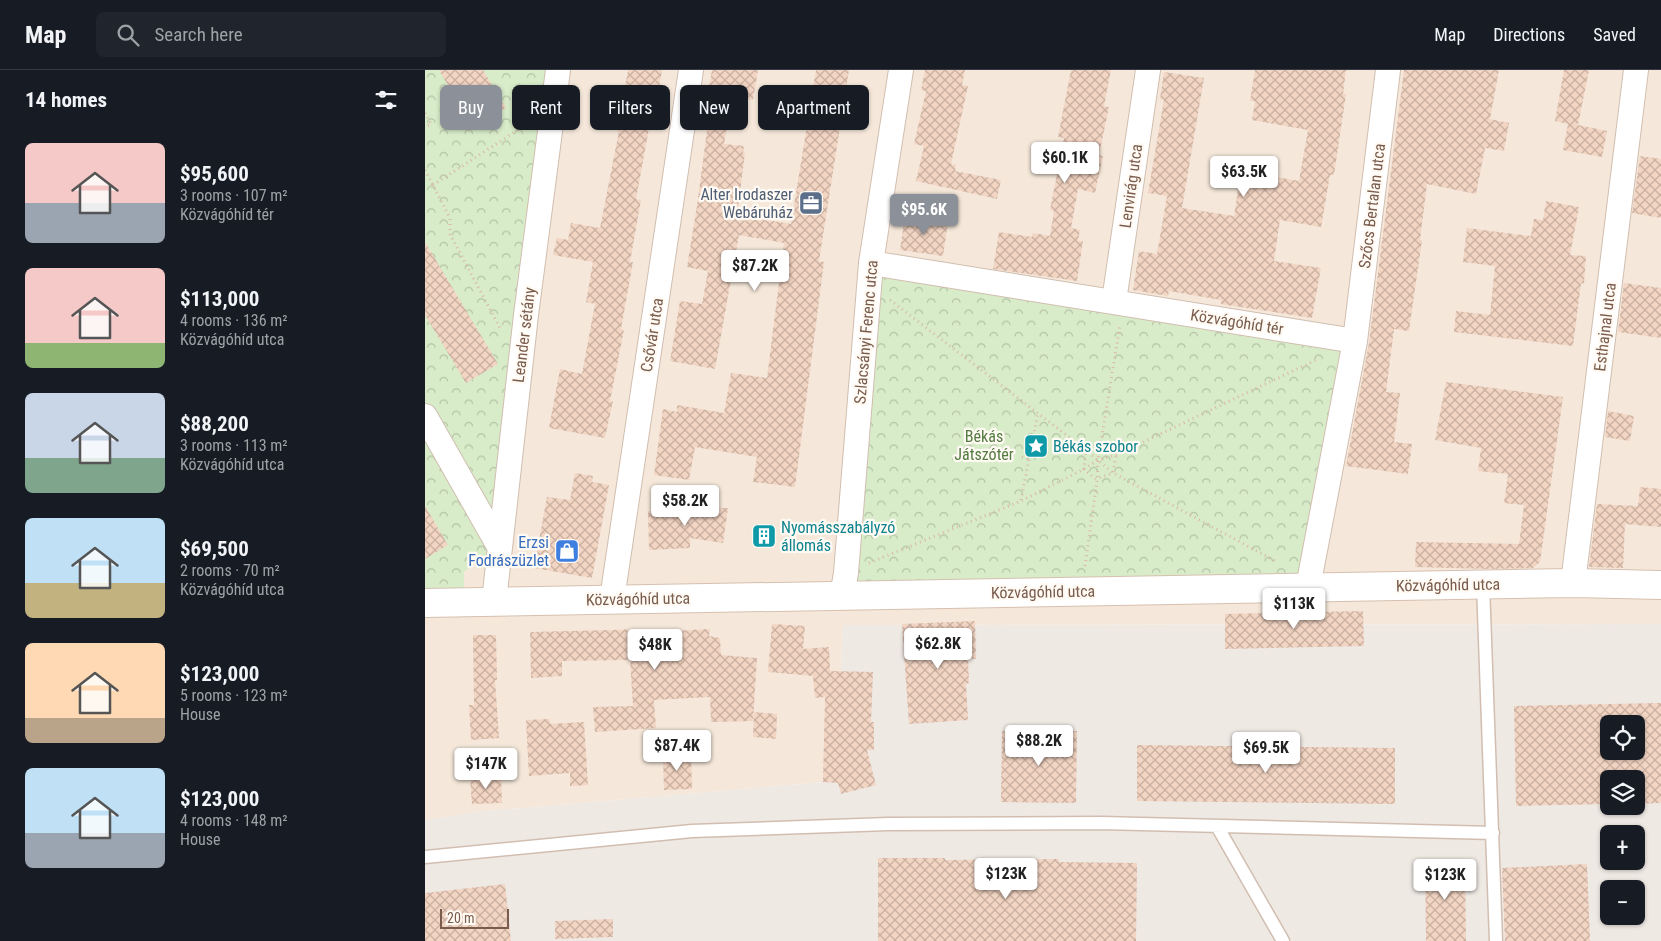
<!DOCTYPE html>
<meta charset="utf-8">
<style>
body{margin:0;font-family:"Roboto Condensed",sans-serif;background:#20242c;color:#f1f3f6;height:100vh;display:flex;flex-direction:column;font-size:19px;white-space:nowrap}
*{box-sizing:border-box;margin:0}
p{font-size:16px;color:#9ea1a6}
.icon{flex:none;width:28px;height:28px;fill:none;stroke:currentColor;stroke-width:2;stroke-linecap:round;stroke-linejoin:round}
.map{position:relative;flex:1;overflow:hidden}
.panel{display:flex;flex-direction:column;background:#171b24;width:425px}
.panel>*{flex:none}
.top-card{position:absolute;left:15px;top:15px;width:475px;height:45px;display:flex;gap:10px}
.buttons{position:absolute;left:1175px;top:645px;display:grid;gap:10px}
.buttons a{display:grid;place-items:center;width:45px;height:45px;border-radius:8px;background:#171b24;box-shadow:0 1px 4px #0004;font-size:25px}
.scale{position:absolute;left:15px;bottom:12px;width:69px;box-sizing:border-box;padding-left:5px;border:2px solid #7a5c4d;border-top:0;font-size:14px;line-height:18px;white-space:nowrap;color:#7a5c4d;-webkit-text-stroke:4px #fffaf3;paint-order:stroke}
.price{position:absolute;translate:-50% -42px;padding:0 11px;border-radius:5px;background:#fff;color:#222;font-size:16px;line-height:32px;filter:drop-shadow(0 1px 2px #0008)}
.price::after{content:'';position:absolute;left:50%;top:30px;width:15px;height:11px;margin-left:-8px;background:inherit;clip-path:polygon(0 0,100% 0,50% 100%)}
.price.current{background:#8c9099;color:#fff}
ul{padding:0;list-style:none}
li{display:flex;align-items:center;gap:15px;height:125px;padding:0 25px}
li span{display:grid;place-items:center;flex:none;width:140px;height:100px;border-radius:8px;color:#555}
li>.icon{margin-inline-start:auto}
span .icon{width:60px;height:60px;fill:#fffc;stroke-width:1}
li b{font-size:21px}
h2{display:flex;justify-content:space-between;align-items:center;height:60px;padding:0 25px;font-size:21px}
.chip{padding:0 18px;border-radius:8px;background:#171b24;box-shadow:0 1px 4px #0004;font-size:18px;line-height:45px}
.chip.current{background:#8c9099;color:#fff}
header{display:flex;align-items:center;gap:30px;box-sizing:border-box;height:70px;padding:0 25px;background:#171b24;border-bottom:1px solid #363941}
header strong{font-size:24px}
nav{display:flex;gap:28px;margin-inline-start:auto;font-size:18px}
.search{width:350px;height:45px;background:#20242c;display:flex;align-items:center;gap:12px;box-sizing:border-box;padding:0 18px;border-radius:8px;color:#9ea1a6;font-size:19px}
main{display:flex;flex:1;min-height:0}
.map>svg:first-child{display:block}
.residential{fill:#f5e8da}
.industrial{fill:#efe9e4;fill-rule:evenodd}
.forest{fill:url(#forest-crowns)}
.building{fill:url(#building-cross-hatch);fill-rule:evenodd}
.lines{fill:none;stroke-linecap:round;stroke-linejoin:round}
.lane-casing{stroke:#d1beb0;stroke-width:15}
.street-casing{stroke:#d1beb0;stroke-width:26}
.secondary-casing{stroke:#d6c0b0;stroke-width:30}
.path{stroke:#d9b8a5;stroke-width:3;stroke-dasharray:1 4;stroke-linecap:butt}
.lane{stroke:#fff;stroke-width:12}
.street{stroke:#fff;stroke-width:24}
.secondary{stroke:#fff;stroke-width:28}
.labels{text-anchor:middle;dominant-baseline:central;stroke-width:4.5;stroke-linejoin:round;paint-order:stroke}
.street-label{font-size:16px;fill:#7a5c4d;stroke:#fffaf3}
.service-label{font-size:16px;fill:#4e5e75;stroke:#fffaf3;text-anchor:end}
.park-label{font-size:16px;fill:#537a41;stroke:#fffaf3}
.culture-label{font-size:16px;fill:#0d838f;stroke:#fffaf3;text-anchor:start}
.shop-label{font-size:16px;fill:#366cbe;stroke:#fffaf3;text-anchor:end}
</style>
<header>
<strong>Map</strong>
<div class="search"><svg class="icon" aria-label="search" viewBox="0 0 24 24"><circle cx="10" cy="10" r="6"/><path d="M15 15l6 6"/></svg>Search here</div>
<nav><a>Map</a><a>Directions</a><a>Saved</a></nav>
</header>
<main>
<section class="panel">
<h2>14 homes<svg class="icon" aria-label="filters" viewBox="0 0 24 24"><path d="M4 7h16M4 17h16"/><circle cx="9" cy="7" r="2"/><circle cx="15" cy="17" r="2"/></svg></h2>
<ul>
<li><span style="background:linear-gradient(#f6c9c9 60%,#9aa5b1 0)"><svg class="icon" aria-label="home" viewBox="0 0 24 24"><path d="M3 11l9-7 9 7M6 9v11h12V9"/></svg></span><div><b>$95,600</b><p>3 rooms · 107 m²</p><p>Közvágóhíd tér</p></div></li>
<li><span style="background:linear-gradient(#f6c9c9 75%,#8fb573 0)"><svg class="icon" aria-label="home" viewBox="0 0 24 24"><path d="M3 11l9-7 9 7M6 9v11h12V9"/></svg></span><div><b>$113,000</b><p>4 rooms · 136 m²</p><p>Közvágóhíd utca</p></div></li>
<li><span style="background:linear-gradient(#c9d6e8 65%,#7fa58c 0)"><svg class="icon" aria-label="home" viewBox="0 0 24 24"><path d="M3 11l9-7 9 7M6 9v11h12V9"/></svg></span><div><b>$88,200</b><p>3 rooms · 113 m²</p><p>Közvágóhíd utca</p></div></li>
<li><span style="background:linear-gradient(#bfe0f5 65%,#c2b280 0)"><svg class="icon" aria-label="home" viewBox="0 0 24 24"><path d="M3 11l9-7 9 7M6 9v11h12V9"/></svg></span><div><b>$69,500</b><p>2 rooms · 70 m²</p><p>Közvágóhíd utca</p></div></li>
<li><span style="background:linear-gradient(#ffd9b3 75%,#b9a48a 0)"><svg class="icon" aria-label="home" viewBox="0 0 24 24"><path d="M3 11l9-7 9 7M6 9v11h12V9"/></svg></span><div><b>$123,000</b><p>5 rooms · 123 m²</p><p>House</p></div></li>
<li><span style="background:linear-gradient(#bfe0f5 65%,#9aa5b1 0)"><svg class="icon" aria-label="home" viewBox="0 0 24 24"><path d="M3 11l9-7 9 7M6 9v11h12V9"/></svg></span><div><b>$123,000</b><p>4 rooms · 148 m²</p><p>House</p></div></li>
</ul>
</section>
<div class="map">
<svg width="1236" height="871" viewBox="0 0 1236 871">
<defs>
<pattern id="forest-crowns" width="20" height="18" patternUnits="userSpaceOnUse" patternTransform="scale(1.25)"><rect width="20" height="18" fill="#d8ecc9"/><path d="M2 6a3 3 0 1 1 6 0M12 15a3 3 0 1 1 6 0" fill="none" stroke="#b4c2a5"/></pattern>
<pattern id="building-cross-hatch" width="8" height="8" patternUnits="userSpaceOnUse" patternTransform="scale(1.25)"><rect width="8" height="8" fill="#f3d5c3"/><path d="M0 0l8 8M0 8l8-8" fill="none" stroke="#cab0a1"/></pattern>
</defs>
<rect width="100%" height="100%" fill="#fdf6ec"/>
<path class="residential" d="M0,0H1236V554L418,555L411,711L50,742L0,750Z"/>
<path class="industrial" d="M1236,554V871H0V750L50,742L411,711L418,555ZM1184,654H1211V681H1184ZM1184,709H1211V736H1184ZM1184,764H1211V791H1184ZM1184,819H1211V846H1184Z"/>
<path class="forest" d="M0,0H128L68,484L52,492L39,502V520H0Z
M446,193L930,271L883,517L417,526Z"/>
<path class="building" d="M14,0H58L81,38L48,58Z
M203,0H237L228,54L225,53L211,129L216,130L205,192H208L196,259L199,260L185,331H188L180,368L124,358L135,299L157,304L170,234L161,232L168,192L128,185L132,168L143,170L146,153L175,158L194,61H192Z
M287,0H333L328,30L307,27L299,74L319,76L318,83H320L312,145L366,154L391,0H424L394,191L399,192L370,417L328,412L332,387L270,377L264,410L229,405L238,339L252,342V335L299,343L306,303L342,308L359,173L314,165L290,299L245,291L255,231L277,234L283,201L262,197L272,136L283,53L278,52Z
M500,0H540L537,15L543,16L526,94L531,95L530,101L576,110L572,129L491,111L499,76L489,74L501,21L496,20Z
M646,0H686L679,36L684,37L674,85L678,86L670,123L653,119L646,158L655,160L653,171H658L652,211L568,199L574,162L607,167L608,163L625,166L629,141L625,140L639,68L633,67Z
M830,0H921L918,24H921L909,105H905L896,157L855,150L849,191L896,198L887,248L796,234V230L744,221L743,226L708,220L714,181L732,184L742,126L723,123L739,30L735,29L739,2L779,8L757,138L809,146L816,101L874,111L883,60L827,50L830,31H825Z
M979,0H1074L1065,49L1084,53L1079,81L1060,78L1051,124L1002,114L995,170H997L984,261L969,259L961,322L975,323L969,372L987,374L983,404L921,396L944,273Z
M1139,0H1164L1153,55L1182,61L1177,87L1138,80L1143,54L1130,51Z
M1215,86L1236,89V148L1207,143Z
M1121,131L1154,137L1145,185L1161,186L1159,214L1156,213L1148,276L1029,262L1031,241L1065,245L1070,196L1038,192L1042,158L1106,166L1109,149L1118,150Z
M480,146L523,152L518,186L475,180Z
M0,172L73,294L41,313L0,245Z
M1199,213L1236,218V268L1193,262Z
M1021,312L1138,327L1115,492L1108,498L1064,499L990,497L991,472L1094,474L1099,435L1079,433L1083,404L1053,401L1056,378L1010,370Z
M1183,341L1209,346L1205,371L1180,367Z
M150,403L168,406L167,412L184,415L167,508L109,498L122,427L145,430Z
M1215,417L1236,419V457L1200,454L1198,498L1164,497L1172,434L1213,436Z
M0,436L23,475L0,489Z
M303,438L298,473L265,468V478L224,480L223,441Z
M938,541L939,576L800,579V544Z
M550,551L551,589H543L544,613L541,614L543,650L484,654L477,554Z
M347,554L380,556L378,579L404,577L405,601L448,602L446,652H449V680H442L451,715L416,724L413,713L398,712L400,627L390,628L388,606L343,602Z
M225,559V562L285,559L284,566L295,568L296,585L332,588L328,651L286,652L285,627L229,630L231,658L170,662L168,637L208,636L205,590L137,591V606L106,608L105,562Z
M48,565H71L72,610H70L74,668L46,670L44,635H49Z
M1236,633V733L1211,734V709H1184V734L1091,736L1089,636ZM1184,654H1211V681H1184Z
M329,642L352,644L351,669L328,667Z
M125,649V654L159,652L163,715L145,716V703L104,706L101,650Z
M577,661H652L651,733L576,732Z
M712,675L970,678V734L712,731Z
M266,684L267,719L239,720L238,685Z
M76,706L77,733L47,734L45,708Z
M453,788H520V790L634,789V792L712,793L711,871H453Z
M1000,791H1040L1041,871H1001Z
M1162,794L1165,871H1080L1077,798Z
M80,814L86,871H0V823Z
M188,849V867L130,869V851Z"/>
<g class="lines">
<defs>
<path id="lane" d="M1058,515L1071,871
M792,756L858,871
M0,787L267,761L463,754L676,753L1068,763"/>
<path id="street" d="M446,193L930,271
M689,231L723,0
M0,346L75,478
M1148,513L1211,0
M883,517L930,271L963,0
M417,526L421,503L446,193L476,0
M187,529L266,0
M69,531L101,245L133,0"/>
<path id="secondary" d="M0,533L1148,513L1236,515"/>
</defs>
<use href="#lane" class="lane-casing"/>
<use href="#street" class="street-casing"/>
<use href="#secondary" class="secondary-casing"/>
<path class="path" d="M0,43L6,54L0,57
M0,100L25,148V164L76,260
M8,115L102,54
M465,230L661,380L688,403L852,492
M676,374L691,385L688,403L671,409L659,399L661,380Z
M597,387L603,389
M596,430L613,343
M444,493L596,431L659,399L673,390L691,385L893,289
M660,496L672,411L673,390L695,255"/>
<use href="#lane" class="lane"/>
<use href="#street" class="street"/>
<use href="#secondary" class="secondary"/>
</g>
<defs>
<symbol id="office-square" viewBox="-11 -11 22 22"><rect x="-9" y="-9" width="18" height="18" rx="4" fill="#5c6f8a" stroke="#fffaf3"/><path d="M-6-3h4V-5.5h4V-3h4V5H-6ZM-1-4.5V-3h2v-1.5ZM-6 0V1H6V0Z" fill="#fff"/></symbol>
<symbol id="sight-square" viewBox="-11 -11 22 22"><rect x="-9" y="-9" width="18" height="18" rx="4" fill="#0f9aa8" stroke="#fffaf3"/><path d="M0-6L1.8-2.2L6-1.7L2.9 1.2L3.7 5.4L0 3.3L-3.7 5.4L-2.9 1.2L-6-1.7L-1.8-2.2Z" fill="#fff"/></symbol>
<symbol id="building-square" viewBox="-11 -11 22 22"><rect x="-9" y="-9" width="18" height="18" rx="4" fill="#0f9aa8" stroke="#fffaf3"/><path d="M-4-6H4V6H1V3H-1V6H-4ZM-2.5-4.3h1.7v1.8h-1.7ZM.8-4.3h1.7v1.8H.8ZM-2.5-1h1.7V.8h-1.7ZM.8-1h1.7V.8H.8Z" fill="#fff"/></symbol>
<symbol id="shop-square" viewBox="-11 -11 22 22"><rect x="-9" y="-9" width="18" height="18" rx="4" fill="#3f7fe0" stroke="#fffaf3"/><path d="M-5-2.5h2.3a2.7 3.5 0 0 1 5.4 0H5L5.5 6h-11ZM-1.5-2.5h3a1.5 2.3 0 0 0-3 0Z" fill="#fff"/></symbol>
</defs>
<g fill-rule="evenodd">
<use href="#office-square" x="372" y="119" width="28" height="28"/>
<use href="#sight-square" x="597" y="362" width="28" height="28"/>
<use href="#building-square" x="325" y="452" width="28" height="28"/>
<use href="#shop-square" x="128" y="467" width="28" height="28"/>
</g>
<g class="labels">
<g class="street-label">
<text transform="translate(706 116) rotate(-82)">Lenvirág utca</text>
<text transform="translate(947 136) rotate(-83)">Szőcs Bertalan utca</text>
<text transform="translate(812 252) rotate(9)">Közvágóhíd tér</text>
<text transform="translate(1180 257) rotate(-83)">Esthajnal utca</text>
<text transform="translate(441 262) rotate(-85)">Szlacsányi Ferenc utca</text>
<text transform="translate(99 265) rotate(-83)">Leander sétány</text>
<text transform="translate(227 265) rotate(-81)">Csővár utca</text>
<text transform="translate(1023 515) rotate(-1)">Közvágóhíd utca</text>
<text transform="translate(618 522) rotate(-1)">Közvágóhíd utca</text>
<text transform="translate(213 529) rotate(-1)">Közvágóhíd utca</text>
</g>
<g class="service-label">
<text x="368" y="124">Alter Irodaszer<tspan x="368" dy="18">Webáruház</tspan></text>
</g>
<g class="park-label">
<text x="559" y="366">Békás<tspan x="559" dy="18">Játszótér</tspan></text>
</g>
<g class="culture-label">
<text x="628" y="376">Békás szobor</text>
<text x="356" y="457">Nyomásszabályzó<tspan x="356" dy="18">állomás</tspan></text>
</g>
<g class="shop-label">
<text x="124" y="472">Erzsi<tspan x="124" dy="18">Fodrászüzlet</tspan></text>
</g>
</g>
</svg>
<div class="buttons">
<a><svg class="icon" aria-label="locate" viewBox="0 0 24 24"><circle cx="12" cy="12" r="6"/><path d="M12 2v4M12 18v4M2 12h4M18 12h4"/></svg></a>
<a><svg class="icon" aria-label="layers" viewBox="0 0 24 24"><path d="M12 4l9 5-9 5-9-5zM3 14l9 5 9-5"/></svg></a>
<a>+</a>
<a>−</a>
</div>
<div class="scale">20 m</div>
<b class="price" style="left:640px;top:114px">$60.1K</b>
<b class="price" style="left:819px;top:128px">$63.5K</b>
<b class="price current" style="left:499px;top:166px">$95.6K</b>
<b class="price" style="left:330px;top:222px">$87.2K</b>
<b class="price" style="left:260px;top:457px">$58.2K</b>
<b class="price" style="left:869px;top:560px">$113K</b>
<b class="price" style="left:513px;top:600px">$62.8K</b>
<b class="price" style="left:230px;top:601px">$48K</b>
<b class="price" style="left:614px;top:697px">$88.2K</b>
<b class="price" style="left:252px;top:702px">$87.4K</b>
<b class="price" style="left:841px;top:704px">$69.5K</b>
<b class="price" style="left:61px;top:720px">$147K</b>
<b class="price" style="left:581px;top:830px">$123K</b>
<b class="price" style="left:1020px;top:831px">$123K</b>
<div class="top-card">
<a class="chip current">Buy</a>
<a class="chip">Rent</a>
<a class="chip">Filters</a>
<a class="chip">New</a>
<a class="chip">Apartment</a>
</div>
</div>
</main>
